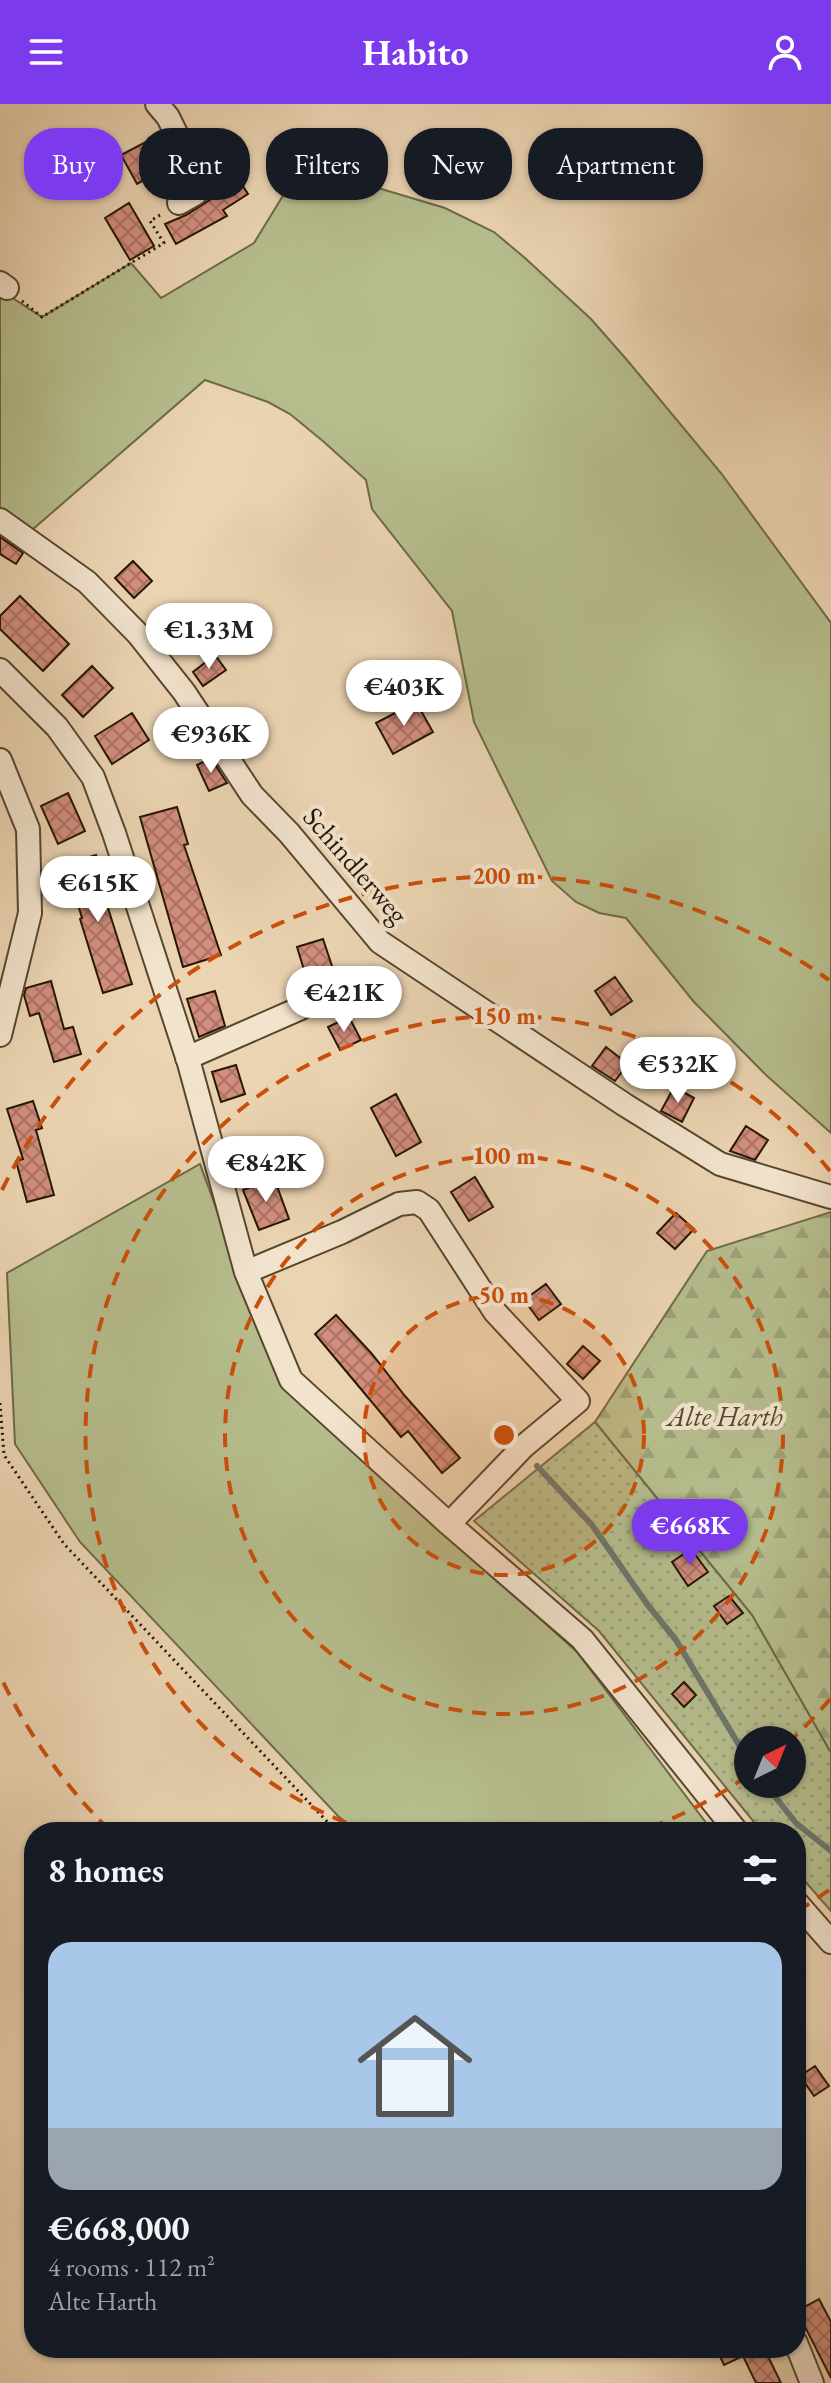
<!DOCTYPE html>
<meta charset="utf-8">
<style>
body{margin:0;font-family:"EB Garamond",serif;background:#242831;color:#f1f3f6;height:100vh;display:flex;flex-direction:column;font-size:30px;white-space:nowrap}
*{box-sizing:border-box;margin:0}
p{font-size:26px;color:#9ea1a6}
.icon{flex:none;width:44px;height:44px;fill:none;stroke:currentColor;stroke-width:2;stroke-linecap:round;stroke-linejoin:round}
.map{position:relative;flex:1;overflow:hidden}
.side{position:absolute;left:24px;top:1718px;width:782px;height:536px;display:flex;flex-direction:column;background:#171b24;border-radius:32px;box-shadow:0 2px 6px #0004}
.side>*{flex:none}
.guide{position:absolute;left:24px;top:24px;width:784px;height:72px;display:flex;gap:16px}
.needle{width:52px;rotate:43deg}
.controls{position:absolute;left:734px;top:1622px;display:grid;gap:16px}
.controls a{display:grid;place-items:center;width:72px;height:72px;border-radius:50%;background:#171b24;box-shadow:0 2px 6px #0004;font-size:40px}
.price{position:absolute;translate:-50% -68px;padding:0 18px;border-radius:28px;background:#fff;color:#222;font-size:26px;line-height:52px;filter:drop-shadow(0 2px 4px #0008)}
.price::after{content:'';position:absolute;left:50%;top:48px;width:24px;height:18px;margin-left:-12px;background:inherit;clip-path:polygon(0 0,100% 0,50% 100%)}
.price.selected{background:#7c3aed;color:#fff}
ul{padding:0;list-style:none}
li{display:grid;align-content:center;gap:16px;height:424px;padding:0 24px}
li+li{border-top:2px solid #363941}
li span{display:grid;place-items:center;height:248px;border-radius:24px;color:#555}
li>.icon{margin-inline-start:auto}
span .icon{width:144px;height:144px;fill:#fffc;stroke-width:1}
li b{font-size:34px}
h2{display:flex;justify-content:space-between;align-items:center;height:96px;padding:0 24px;font-size:34px}
.chip{padding:0 28px;border-radius:32px;background:#171b24;box-shadow:0 2px 6px #0004;font-size:28px;line-height:72px}
.chip.selected{background:#7c3aed;color:#fff}
header{display:flex;justify-content:space-between;align-items:center;height:104px;padding:0 24px;background:#7c3aed;color:#fff;font-size:36px;font-weight:700}
.map>svg:first-child{display:block}
.green{fill:#b6bd8d;stroke:#6e6a48;stroke-width:2}
.forest{fill:url(#forest-firs);stroke:#6e6a48;stroke-width:2}
.garden{fill:url(#garden-dots);stroke:#6e6a48;stroke-width:2;fill-rule:evenodd}
.lines{fill:none;stroke-linecap:round;stroke-linejoin:round}
.stream{stroke:#6b776c;stroke-width:6}
.building{fill:url(#building-cross-hatch);stroke:#261702;stroke-width:2}
.minor-casing{stroke:#57462e;stroke-width:26}
.path{stroke:#261702;stroke-width:3;stroke-dasharray:2 4;stroke-linecap:butt}
.minor{stroke:#f2e3cd;stroke-width:22}
.ring{fill:none;stroke:#cb4f0a;stroke-width:4;stroke-dasharray:14 10}
.labels{text-anchor:middle;dominant-baseline:central;stroke-width:8;stroke-linejoin:round;paint-order:stroke}
.street-label{font-size:28px;fill:#261702;stroke:#f2e3cd}
.park-label{font-size:28px;font-style:italic;fill:#51492c;stroke:#f2e3cd}
.centre{fill:#cb4f0a;stroke:#f2e3cd;stroke-width:4}
.ring-label{font-size:24px;text-anchor:middle;font-weight:bold;fill:#cb4f0a;stroke:#f2e3cd;stroke-width:8;stroke-linejoin:round;paint-order:stroke}
</style>
<header><svg class="icon" aria-label="menu" viewBox="0 0 24 24"><path d="M4 6h16M4 12h16M4 18h16"/></svg>Habito<svg class="icon" aria-label="person" viewBox="0 0 24 24"><circle cx="12" cy="8" r="4"/><path d="M4 21q1-7 8-7t8 7"/></svg></header>
<div class="map">
<svg width="831" height="2279" viewBox="0 0 831 2279">
<defs>
<pattern id="forest-firs" width="22" height="20" patternUnits="userSpaceOnUse" patternTransform="scale(2)"><rect width="22" height="20" fill="#b6bd8d"/><path d="M5 1l3.5 6h-7zM16 11l3.5 6h-7z" fill="#9ca278"/></pattern>
<pattern id="garden-dots" width="8" height="8" patternUnits="userSpaceOnUse" patternTransform="scale(2)"><rect width="8" height="8" fill="#b6bd8d"/><path d="M2 2h.1M6 6h.1" fill="none" stroke="#9ca278" stroke-width="1.8" stroke-linecap="round"/></pattern>
<pattern id="building-cross-hatch" width="8" height="8" patternUnits="userSpaceOnUse" patternTransform="scale(2)"><rect width="8" height="8" fill="#d28d7e"/><path d="M0 0l8 8M0 8l8-8" fill="none" stroke="#aa7265"/></pattern>
</defs>
<rect width="100%" height="100%" fill="#ebd4b2"/>
<filter id="stains"><feTurbulence type="fractalNoise" baseFrequency=".0025" numOctaves="4"/><feColorMatrix values="0 0 0 0 .2 0 0 0 0 .09 0 0 0 0 .02 0 0 0 .5 -.17"/></filter>
<radialGradient id="worn" r=".72"><stop offset=".6" stop-color="#630" stop-opacity="0"/><stop offset="1" stop-color="#630" stop-opacity=".3"/></radialGradient>
<path class="green" d="M300,64L348,75L445,104L494,128L525,154L591,215L627,256L721,369L831,519V1029L766,971L694,898L626,814L599,809L576,798L552,777L474,618L452,507L372,405L366,376L324,338L290,310L268,298L205,276L32,426L0,407V186L42,213L131,159L161,194L254,139Z
M200,1060L281,1282L577,1548L713,1728H359L338,1712L80,1438L15,1340L7,1169Z"/>
<path class="forest" d="M831,1108V1649L752,1511L595,1318L707,1147Z"/>
<path class="garden" d="M595,1318L752,1511L831,1649V1807L796,1767V1728H762L599,1527L474,1417ZM748,1636H792V1680H748Z"/>
<g class="lines">
<path class="stream" d="M537,1362L592,1421L647,1500L676,1536L748,1656
M765,1680L796,1719L831,1747"/>
</g>
<path class="building" d="M161,30L175,59L137,80L121,51Z
M235,70L248,90L223,106L227,112L176,140L165,120L186,111L219,90L214,83Z
M129,99L154,142L130,156L105,114Z
M0,433L23,449L16,460L0,450Z
M133,457L152,477L134,494L115,474Z
M20,492L69,540L43,567L0,525V512Z
M215,551L226,566L203,582L193,568Z
M92,562L113,584L83,613L62,591Z
M416,598L433,628L393,650L376,619Z
M132,609L149,636L112,660L95,632Z
M211,654L227,679L209,687L197,661Z
M68,689L85,727L58,740L41,702Z
M177,703L188,740L184,741L221,851L183,863L140,713Z
M96,751L105,784L102,785L132,880L103,889L80,815L82,814L66,760Z
M323,835L336,874L309,882L297,843Z
M615,873L632,897L611,911L595,887Z
M51,877L64,925L73,923L81,950L54,958L39,909L30,912L24,891L26,884Z
M215,887L225,922L199,933L187,895Z
M349,913L361,936L340,946L328,923Z
M606,943L628,960L615,977L592,962Z
M236,961L245,990L221,998L212,968Z
M674,983L694,994L682,1018L661,1007Z
M396,990L421,1038L396,1052L371,1004Z
M33,997L42,1024L36,1026L54,1091L27,1098L16,1057L23,1055L7,1005Z
M746,1022L768,1036L755,1056L730,1047Z
M475,1073L493,1103L469,1117L451,1088Z
M274,1074L289,1115L259,1126L243,1086Z
M676,1109L694,1125L675,1145L657,1129Z
M546,1180L561,1200L539,1216L524,1196Z
M336,1211L372,1250L405,1292L460,1354L442,1369L408,1327L401,1333L315,1230Z
M583,1242L600,1257L583,1275L567,1260Z
M691,1445L708,1468L688,1482L672,1458Z
M729,1492L743,1509L727,1520L714,1502Z
M684,1578L696,1591L684,1603L672,1590Z
M815,1962L829,1982L814,1992L800,1972Z
M819,2195L831,2218V2274L797,2207Z
M716,2244H764L781,2279H756L743,2252L724,2261Z"/>
<g class="lines">
<defs>
<path id="minor" d="M157,0L168,13L197,72L195,90L179,99
M0,179L7,184
M0,416L87,478L138,530L184,588L252,691L289,729L380,838L625,1001L720,1060L831,1093
M0,566L57,623L93,673L114,729L189,959L246,1168L291,1276L449,1420L582,1535L737,1728
M0,656L28,725L30,809L0,931
M187,954L301,904
M246,1168L342,1128L399,1100L417,1098L429,1106L495,1208L578,1297L524,1342L449,1420
M796,1798L831,1838
M796,2239L812,2279"/>
</defs>
<use href="#minor" class="minor-casing"/>
<path class="path" d="M22,197L42,213L164,139L150,117L162,110
M0,1299L4,1351L64,1440L337,1728"/>
<use href="#minor" class="minor"/>
</g>
<circle cx="504" cy="1331" r="140" fill="#cb4f0a" fill-opacity=".12"/>
<g class="ring">
<circle cx="504" cy="1331" r="140"/>
<circle cx="504" cy="1331" r="279"/>
<path d="M830 1595A419 419 0 0 1 792 1635M747 1672A419 419 0 0 1 640 1727M368 1727A419 419 0 1 1 830 1067"/>
<path d="M829 1786A559 559 0 0 1 796 1808M109 1726A559 559 0 0 1 2 1576M2 1086A559 559 0 0 1 829 876"/>
</g>
<g class="labels">
<g class="street-label">
<text transform="translate(356 761) rotate(49)">Schindlerweg</text>
</g>
<g class="park-label">
<text x="725" y="1312">Alte Harth</text>
</g>
</g>
<circle cx="504" cy="1331" r="12" class="centre"/>
<g class="ring-label">
<text x="504" y="780">200 m</text>
<text x="504" y="920">150 m</text>
<text x="504" y="1060">100 m</text>
<text x="504" y="1199">50 m</text>
</g>
<rect width="100%" height="100%" filter="url(#stains)"/>
<rect width="100%" height="100%" fill="url(#worn)"/>
</svg>
<div class="controls">
<a><svg class="needle" viewBox="-14 -14 28 28"><path d="M0-13l5 13h-10z" fill="#e53935"/><path d="M0 13l5-13h-10z" fill="#9ea1a6"/></svg></a>
</div>
<b class="price" style="left:209px;top:567px">€1.33M</b>
<b class="price" style="left:404px;top:624px">€403K</b>
<b class="price" style="left:211px;top:671px">€936K</b>
<b class="price" style="left:98px;top:820px">€615K</b>
<b class="price" style="left:344px;top:930px">€421K</b>
<b class="price" style="left:678px;top:1001px">€532K</b>
<b class="price" style="left:266px;top:1100px">€842K</b>
<b class="price selected" style="left:690px;top:1463px">€668K</b>
<div class="guide">
<a class="chip selected">Buy</a>
<a class="chip">Rent</a>
<a class="chip">Filters</a>
<a class="chip">New</a>
<a class="chip">Apartment</a>
</div>
<section class="side">
<h2>8 homes<svg class="icon" aria-label="filters" viewBox="0 0 24 24"><path d="M4 7h16M4 17h16"/><circle cx="9" cy="7" r="2"/><circle cx="15" cy="17" r="2"/></svg></h2>
<ul>
<li><span style="background:linear-gradient(#a9c7e8 75%,#9aa5b1 0)"><svg class="icon" aria-label="home" viewBox="0 0 24 24"><path d="M3 11l9-7 9 7M6 9v11h12V9"/></svg></span><div><b>€668,000</b><p>4 rooms · 112 m²</p><p>Alte Harth</p></div></li>
</ul>
</section>
</div>
